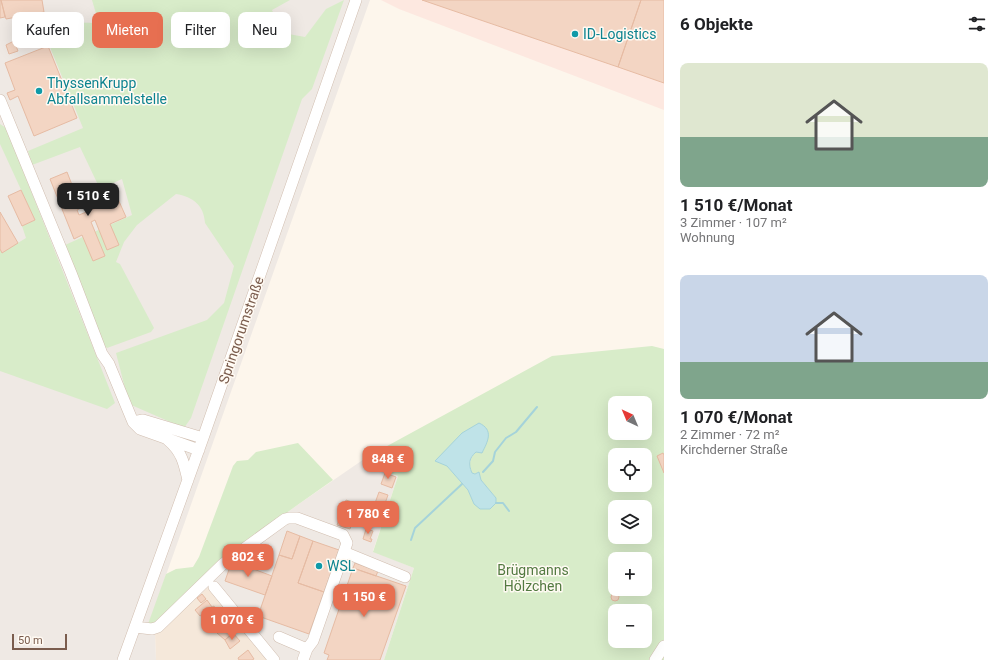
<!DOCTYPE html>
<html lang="de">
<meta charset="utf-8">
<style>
body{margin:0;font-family:Roboto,sans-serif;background:#f6f6f6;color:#202124;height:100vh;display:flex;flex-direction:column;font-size:15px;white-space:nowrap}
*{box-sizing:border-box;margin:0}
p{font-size:13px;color:#757577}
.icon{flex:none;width:22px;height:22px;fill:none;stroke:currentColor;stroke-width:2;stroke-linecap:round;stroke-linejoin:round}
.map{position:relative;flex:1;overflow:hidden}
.side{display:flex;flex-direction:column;background:#fff;width:340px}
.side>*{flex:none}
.guide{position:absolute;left:12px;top:12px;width:380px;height:36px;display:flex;gap:8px}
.needle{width:26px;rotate:316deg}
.tools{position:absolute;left:608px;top:396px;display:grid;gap:8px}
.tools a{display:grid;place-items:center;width:44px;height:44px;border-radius:8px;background:#fff;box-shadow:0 4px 16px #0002;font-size:20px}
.scale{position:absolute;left:12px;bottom:10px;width:55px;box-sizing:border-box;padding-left:4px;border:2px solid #7a5c4d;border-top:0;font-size:11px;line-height:14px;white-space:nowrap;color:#7a5c4d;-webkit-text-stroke:3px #fffaf3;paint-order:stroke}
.price{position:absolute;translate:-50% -34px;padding:0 9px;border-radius:8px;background:#e76f51;color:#fff;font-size:13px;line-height:26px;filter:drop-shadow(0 1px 2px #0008)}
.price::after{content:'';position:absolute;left:50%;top:24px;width:12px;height:9px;margin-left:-6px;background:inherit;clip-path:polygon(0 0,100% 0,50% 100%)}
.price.active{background:#222;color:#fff}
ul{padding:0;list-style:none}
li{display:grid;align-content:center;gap:8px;height:212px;padding:0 16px}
li span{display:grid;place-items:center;height:124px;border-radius:8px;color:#555}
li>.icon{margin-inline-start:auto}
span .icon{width:72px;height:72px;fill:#fffc;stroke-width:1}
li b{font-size:17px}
h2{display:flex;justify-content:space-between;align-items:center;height:48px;padding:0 16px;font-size:17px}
.chip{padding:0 14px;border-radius:8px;background:#fff;box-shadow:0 4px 16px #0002;font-size:14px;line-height:36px}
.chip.active{background:#e76f51;color:#fff}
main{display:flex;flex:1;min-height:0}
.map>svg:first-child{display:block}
.residential{fill:#f5e8da}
.commercial{fill:#fde8e0}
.industrial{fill:#efe9e4}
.green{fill:#d8ecc9;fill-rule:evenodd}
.water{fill:#bfe3e8;stroke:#a5d3da}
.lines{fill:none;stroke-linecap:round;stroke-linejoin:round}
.stream{stroke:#a5d3da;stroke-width:2}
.building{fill:#f3d5c3;stroke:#e6bba3}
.minor-casing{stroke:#d1beb0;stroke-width:12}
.minor{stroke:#fff;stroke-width:11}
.culture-dot{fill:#0f9aa8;stroke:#fffaf3;stroke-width:1.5}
.labels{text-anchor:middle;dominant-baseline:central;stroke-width:3;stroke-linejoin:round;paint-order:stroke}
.culture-label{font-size:14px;fill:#0d838f;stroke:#fffaf3;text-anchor:start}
.street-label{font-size:14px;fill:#7a5c4d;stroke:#fffaf3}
.park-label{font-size:14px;fill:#537a41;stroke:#fffaf3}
</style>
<main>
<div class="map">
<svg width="664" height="660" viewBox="0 0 664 660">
<rect width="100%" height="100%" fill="#fdf6ec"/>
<path class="residential" d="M215,581L282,660H156L155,634Z"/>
<path class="commercial" d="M381,0H664V110L399,9Z"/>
<path class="industrial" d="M0,0H370L149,623L218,563L296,506L367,457L373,467L398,476L373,551L414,568L384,660H280L215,581L155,634L156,660H0Z"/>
<path class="green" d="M92,0H290L272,10L283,33L305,37L326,9L344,0L312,89L302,99L191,418L184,428L129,404L116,353L207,320L224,303L234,266L205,223C204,205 193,197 176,194L137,225L124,242L116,262L120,264L154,328L151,332L107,348L103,345L65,245L132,215L122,179L100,189L80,147L32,165L28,151L83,128L45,35L65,22L96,23L97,17Z
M0,124L6,128L115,403L107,409L0,371V249L3,252L26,238L22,226L35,220L0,144Z
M652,346L664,349V660H384L414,568L373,552L398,476L373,467L367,457L552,356ZM615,403H645V433H615ZM488,442C477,451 465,457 472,473L475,474L479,472L481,480L496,498L474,504L468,490L447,466ZM615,455H645V485H615ZM615,507H645V537H615ZM615,559H645V589H615ZM615,611H645V641H615Z
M298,443L333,480L296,506L218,563L153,624H148L166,574L176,569L193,567L199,557L233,466L237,461L248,460L256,452Z"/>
<path class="water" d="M479,423C494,430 488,441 482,453L476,452C469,458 468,464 472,473L475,474L479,472L481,480L496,498V503L490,509H480L474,504L468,490L447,466L435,461L462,433Z"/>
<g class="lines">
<path class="stream" d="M483,472L493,461L495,452L506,438L516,432L537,407
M496,503H503L509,511
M411,540L415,528L462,484"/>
</g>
<path class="building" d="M0,0H1L5,17L0,18Z
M1,0H42L44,12L6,19Z
M422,0H641L618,67Z
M641,0H664V83L618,67Z
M14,41L18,51L9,54L6,45Z
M48,46L77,118L34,136L18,96L10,100L7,93L15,90L5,63Z
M67,172L81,208L77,210L79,215L118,199L126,217L110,224L119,245L107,250L95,220L91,222L105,256L93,261L82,235L74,239L50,179Z
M21,190L35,220L22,226L8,196Z
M0,212L18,243L2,253L0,249Z
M663,453L664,455V473L657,456Z
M385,473L396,477L392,488L381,484Z
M379,492L388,495L379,520L370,517Z
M346,500L358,504L350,529L337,525Z
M366,529L373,531L370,539H372L371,542L363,539Z
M287,531L300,536L292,559L279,555Z
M300,536L313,541L298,583L324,592L309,634L258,616L279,555L292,559Z
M313,541L339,550L324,592L298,583Z
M232,561L272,576L265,595L225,581Z
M355,563L378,571L376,576L353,568Z
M353,568L406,586L380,660H327L329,655L324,653Z
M611 597a4 4 0 1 1 8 0a4 4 0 1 1-8 0Z
M202,594L206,599L201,603L197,598Z
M207,600L212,607L214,606L215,608L214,609L220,616L211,623L203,614L200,616L195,610Z
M227,625L233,633L225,640L217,633Z
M233,633L240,641L230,649L225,640Z
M248,650L254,659L252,660H239L238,658Z"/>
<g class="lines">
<defs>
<path id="minor" d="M0,100L71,273L102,354L109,364L133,422L140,429L199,450
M133,422L143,420L203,438
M168,440C182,452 184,463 188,480
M344,552L405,577
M214,587L274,660
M135,627L152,629L158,627L223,564L285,519L289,518H297L343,535L347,543L313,641L307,649L303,660
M279,637L307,649
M123,660L203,438L356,0
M655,660L664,646"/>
</defs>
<use href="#minor" class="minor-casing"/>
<use href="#minor" class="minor"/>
</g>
<g class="culture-dot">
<circle cx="575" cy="34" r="4"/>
<circle cx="39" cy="91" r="4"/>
<circle cx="319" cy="566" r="4"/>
</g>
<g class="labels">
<g class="culture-label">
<text x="583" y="34">ID-Logistics</text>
<text x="47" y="83">ThyssenKrupp<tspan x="47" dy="16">Abfallsammelstelle</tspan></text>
<text x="327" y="566">WSL</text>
</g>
<g class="street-label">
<text transform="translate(241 330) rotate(-71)">Springorumstraße</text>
</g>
<g class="park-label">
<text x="533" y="570">Brügmanns<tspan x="533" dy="16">Hölzchen</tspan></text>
</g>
</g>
</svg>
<div class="tools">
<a><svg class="needle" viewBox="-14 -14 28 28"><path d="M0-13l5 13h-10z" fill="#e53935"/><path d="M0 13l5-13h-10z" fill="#757577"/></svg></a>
<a><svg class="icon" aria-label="locate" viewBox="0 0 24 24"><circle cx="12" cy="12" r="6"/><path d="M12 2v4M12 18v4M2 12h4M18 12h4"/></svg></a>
<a><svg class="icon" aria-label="layers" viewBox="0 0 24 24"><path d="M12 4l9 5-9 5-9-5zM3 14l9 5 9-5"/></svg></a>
<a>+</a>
<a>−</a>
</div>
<div class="scale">50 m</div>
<b class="price active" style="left:88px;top:217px">1 510 €</b>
<b class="price" style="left:388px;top:480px">848 €</b>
<b class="price" style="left:368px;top:535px">1 780 €</b>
<b class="price" style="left:248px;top:578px">802 €</b>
<b class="price" style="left:364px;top:618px">1 150 €</b>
<b class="price" style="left:232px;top:641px">1 070 €</b>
<div class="guide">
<a class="chip">Kaufen</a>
<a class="chip active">Mieten</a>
<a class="chip">Filter</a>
<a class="chip">Neu</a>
</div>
</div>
<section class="side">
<h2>6 Objekte<svg class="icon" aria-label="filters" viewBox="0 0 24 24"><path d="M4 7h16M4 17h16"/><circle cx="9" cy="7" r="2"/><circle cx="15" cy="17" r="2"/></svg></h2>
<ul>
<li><span style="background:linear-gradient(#dfe7d0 60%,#7fa58c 0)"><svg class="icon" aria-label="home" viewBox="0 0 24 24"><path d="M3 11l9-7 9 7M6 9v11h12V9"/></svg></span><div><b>1 510 €/Monat</b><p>3 Zimmer · 107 m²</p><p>Wohnung</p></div></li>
<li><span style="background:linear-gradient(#c9d6e8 70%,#7fa58c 0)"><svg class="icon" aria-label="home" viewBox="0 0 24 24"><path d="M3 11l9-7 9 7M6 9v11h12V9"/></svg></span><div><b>1 070 €/Monat</b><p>2 Zimmer · 72 m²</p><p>Kirchderner Straße</p></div></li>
</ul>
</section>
</main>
